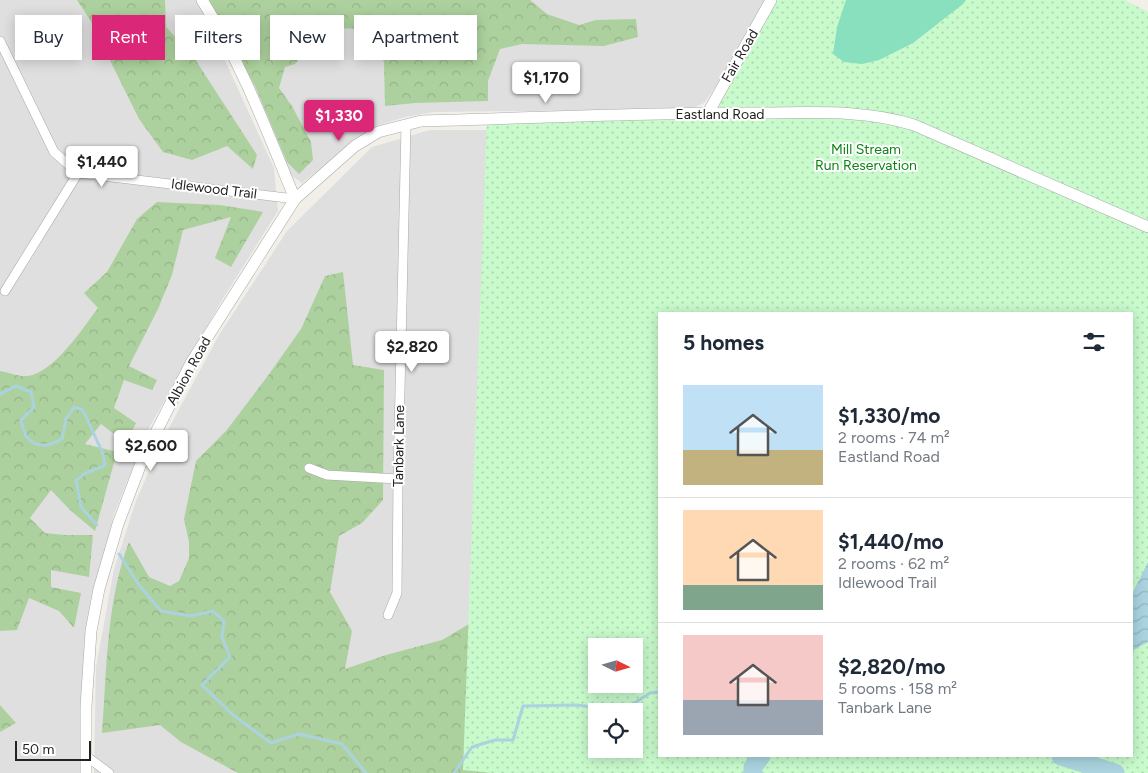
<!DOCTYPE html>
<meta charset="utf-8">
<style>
body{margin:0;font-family:Figtree,sans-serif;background:#f6f6f7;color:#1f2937;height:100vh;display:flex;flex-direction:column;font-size:19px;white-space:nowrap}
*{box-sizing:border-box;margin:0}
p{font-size:16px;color:#747a83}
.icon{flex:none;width:28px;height:28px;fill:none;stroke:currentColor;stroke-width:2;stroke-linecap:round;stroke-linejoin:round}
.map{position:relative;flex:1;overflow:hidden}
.drawer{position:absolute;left:658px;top:312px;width:475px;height:445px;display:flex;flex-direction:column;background:#fff;border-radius:0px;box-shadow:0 2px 12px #0003}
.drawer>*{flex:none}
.top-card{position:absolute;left:15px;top:15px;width:475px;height:45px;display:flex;gap:10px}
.needle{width:32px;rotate:95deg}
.fabs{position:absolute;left:588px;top:638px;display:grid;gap:10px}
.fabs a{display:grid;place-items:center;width:55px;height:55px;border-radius:0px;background:#fff;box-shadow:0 2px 12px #0003;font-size:25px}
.scale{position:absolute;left:15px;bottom:12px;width:76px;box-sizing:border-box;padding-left:5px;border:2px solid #222;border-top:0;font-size:14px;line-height:18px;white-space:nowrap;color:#222;-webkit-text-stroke:4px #fff;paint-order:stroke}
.price{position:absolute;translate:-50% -42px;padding:0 11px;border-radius:5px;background:#fff;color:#222;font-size:16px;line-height:32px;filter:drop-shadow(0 1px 2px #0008)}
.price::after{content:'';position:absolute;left:50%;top:30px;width:15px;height:11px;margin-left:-8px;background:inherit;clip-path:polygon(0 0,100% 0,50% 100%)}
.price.active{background:#db2777;color:#fff}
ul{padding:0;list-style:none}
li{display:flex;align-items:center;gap:15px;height:125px;padding:0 25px}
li+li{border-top:1px solid #e0e1e3}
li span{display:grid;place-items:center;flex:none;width:140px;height:100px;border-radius:0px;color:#555}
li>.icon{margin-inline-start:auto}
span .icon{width:60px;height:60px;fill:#fffc;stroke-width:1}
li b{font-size:21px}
h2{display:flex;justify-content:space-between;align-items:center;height:60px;padding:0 25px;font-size:21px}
.chip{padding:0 18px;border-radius:0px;background:#fff;box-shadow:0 2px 12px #0003;font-size:18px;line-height:45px}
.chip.active{background:#db2777;color:#fff}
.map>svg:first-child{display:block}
.residential{fill:#e0dfdf}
.forest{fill:url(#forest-crowns);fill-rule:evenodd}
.park{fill:url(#park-dots);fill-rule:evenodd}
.pitch{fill:#88e0be}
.water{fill:url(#water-waves)}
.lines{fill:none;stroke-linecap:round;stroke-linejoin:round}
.stream{stroke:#aad3df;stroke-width:3}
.river{stroke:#aad3df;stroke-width:19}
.minor-casing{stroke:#a9a9a9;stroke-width:10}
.tertiary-casing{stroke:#a9a9a9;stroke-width:12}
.minor{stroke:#fff;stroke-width:9}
.tertiary{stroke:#fff;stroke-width:11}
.labels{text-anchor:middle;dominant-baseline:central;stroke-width:4;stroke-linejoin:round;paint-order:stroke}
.street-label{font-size:14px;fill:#222;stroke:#fff}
.park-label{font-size:14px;fill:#0c8416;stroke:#fff}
</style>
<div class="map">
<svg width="1148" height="773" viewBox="0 0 1148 773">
<defs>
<pattern id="forest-crowns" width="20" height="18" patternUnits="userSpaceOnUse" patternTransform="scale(1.25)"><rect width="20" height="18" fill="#add19e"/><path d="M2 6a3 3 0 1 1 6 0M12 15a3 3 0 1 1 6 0" fill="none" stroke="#95b388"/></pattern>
<pattern id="park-dots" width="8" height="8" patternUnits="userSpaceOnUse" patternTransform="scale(1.25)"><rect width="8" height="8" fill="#c8facc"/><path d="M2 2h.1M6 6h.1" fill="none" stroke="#acd6af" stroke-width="1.8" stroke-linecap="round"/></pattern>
<pattern id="water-waves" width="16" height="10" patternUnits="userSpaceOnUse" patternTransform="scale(1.25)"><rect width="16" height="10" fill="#aad3df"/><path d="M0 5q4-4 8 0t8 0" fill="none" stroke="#92b5bf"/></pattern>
</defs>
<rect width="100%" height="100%" fill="#f2efe9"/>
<path class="residential" d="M0,0H196L203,12L274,168L278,211L222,300L149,428L114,514L84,641L82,773H0Z
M205,0H765L717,85L704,103L690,109L434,112L405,117L373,127L302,183L291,175Z
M430,130H487L463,770L491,773H94L96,667L114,569L136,501L162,441L219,335L287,231L372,147Z"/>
<path class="forest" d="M77,0H165L166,27L193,56L257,155L253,169L227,146L192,160L163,152L139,119L90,20Z
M207,0H530L547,14L579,25L596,20L636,19L638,37L604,46L522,44L500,49L488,81V101L415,103L385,106L384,62L364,29L333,28L316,39L295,64L285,67L279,88L292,106L311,142L313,160L299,174L287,162L255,86Z
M487,125L1131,314H659V756H1131L1148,773H238L181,742L160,725L102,733C107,669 106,602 129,542L149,577L170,586L179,581L189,558V542L184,519L196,461L226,431L267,377L301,329L325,276L343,272L353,365L384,370L383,500L362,523L339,536L330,592L352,631L345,669L386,655L442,640L469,624ZM596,646H634V684H596ZM596,711H634V749H596Z
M157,202L220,205L263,212L231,267L215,258L231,217L183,230L172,275L158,309L129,366L157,380L152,390L124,380L114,408L136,423L126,443L101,424L85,444L117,452L95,531L70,510L51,490L30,518L45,533L65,535H93L89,577L51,570V587L81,593L74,628L59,611L29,598L17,630L0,631V371C8,372 19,377 27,376C53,374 83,328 98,308L84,293L107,272L137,219Z
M0,705L16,723L0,732Z"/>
<path class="park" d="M770,0H1125L1148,12V773H491L463,770L487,117L705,113ZM659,314H1131V756H659ZM596,646H634V684H596ZM596,711H634V749H596Z"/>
<path class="pitch" d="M846,0H966L963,4L913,43L879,60L862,64L844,62L833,54L837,27Z"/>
<path class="water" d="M1148,562V642L1135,649L1131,654V596Z"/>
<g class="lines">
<path class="stream" d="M0,394L16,386L31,392L34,407L21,420C22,425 24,431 26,436C36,450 50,446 62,439L66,419L74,407L83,410L103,454L105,465C92,472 86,470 76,481L81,507L97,525
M119,554L139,585L161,611L191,616L213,611L224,621L222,637L230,657L202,685L233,715L271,743L299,734L342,744L366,773
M622,711L650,693L659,692
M454,773L472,747L495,740H513L523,706L577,705L619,711"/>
<path class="river" d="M1061,756L1115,773
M753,773V767L761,756"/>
<defs>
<path id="minor" d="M0,41L54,152L78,173L295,199
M5,291L78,173
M309,468L327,475L398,479
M388,615L397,593L398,479L406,125
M86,756L109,773"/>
<path id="tertiary" d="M202,0C241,62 267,131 295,199
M708,113L771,0
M86,773V707L91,631L99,589L118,524L143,458L191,363L295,199L355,146L378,132L421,121C534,118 647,112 759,113C811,113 864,109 914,125L1148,227"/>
</defs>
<use href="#minor" class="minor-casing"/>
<use href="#tertiary" class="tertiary-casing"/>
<use href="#minor" class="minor"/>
<use href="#tertiary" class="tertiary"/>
</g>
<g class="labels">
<g class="street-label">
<text transform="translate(740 56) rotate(-60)">Fair Road</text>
<text x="720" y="114">Eastland Road</text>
<text transform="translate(214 189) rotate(7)">Idlewood Trail</text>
<text transform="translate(189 371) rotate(-61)">Albion Road</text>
<text transform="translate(399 446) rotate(-89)">Tanbark Lane</text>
</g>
<g class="park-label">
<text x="866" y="149">Mill Stream<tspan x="866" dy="16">Run Reservation</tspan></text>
</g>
</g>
</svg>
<div class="fabs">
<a><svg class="needle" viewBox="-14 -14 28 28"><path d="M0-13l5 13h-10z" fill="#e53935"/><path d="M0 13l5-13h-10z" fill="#747a83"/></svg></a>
<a><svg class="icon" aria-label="locate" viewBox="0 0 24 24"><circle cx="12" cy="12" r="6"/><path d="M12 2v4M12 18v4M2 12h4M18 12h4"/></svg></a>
</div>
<div class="scale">50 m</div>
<b class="price" style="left:546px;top:104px">$1,170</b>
<b class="price active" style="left:339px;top:142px">$1,330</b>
<b class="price" style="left:102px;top:188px">$1,440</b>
<b class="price" style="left:412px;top:373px">$2,820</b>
<b class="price" style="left:151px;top:472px">$2,600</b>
<div class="top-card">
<a class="chip">Buy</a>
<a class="chip active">Rent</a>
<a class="chip">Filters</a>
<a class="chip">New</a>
<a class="chip">Apartment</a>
</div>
<section class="drawer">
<h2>5 homes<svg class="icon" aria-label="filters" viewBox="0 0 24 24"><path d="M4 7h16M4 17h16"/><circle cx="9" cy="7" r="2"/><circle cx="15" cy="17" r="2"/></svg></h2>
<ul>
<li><span style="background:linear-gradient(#bfe0f5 65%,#c2b280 0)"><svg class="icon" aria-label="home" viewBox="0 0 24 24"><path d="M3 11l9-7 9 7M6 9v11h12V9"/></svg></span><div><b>$1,330/mo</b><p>2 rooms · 74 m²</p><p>Eastland Road</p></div></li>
<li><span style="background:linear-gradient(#ffd9b3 75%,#7fa58c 0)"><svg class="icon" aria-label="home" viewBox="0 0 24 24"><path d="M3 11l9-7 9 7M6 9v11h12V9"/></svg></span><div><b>$1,440/mo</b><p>2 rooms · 62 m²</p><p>Idlewood Trail</p></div></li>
<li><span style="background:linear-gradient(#f6c9c9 65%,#9aa5b1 0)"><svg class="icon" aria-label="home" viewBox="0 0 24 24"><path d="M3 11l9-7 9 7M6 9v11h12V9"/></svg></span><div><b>$2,820/mo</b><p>5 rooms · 158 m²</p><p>Tanbark Lane</p></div></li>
</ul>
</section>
</div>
